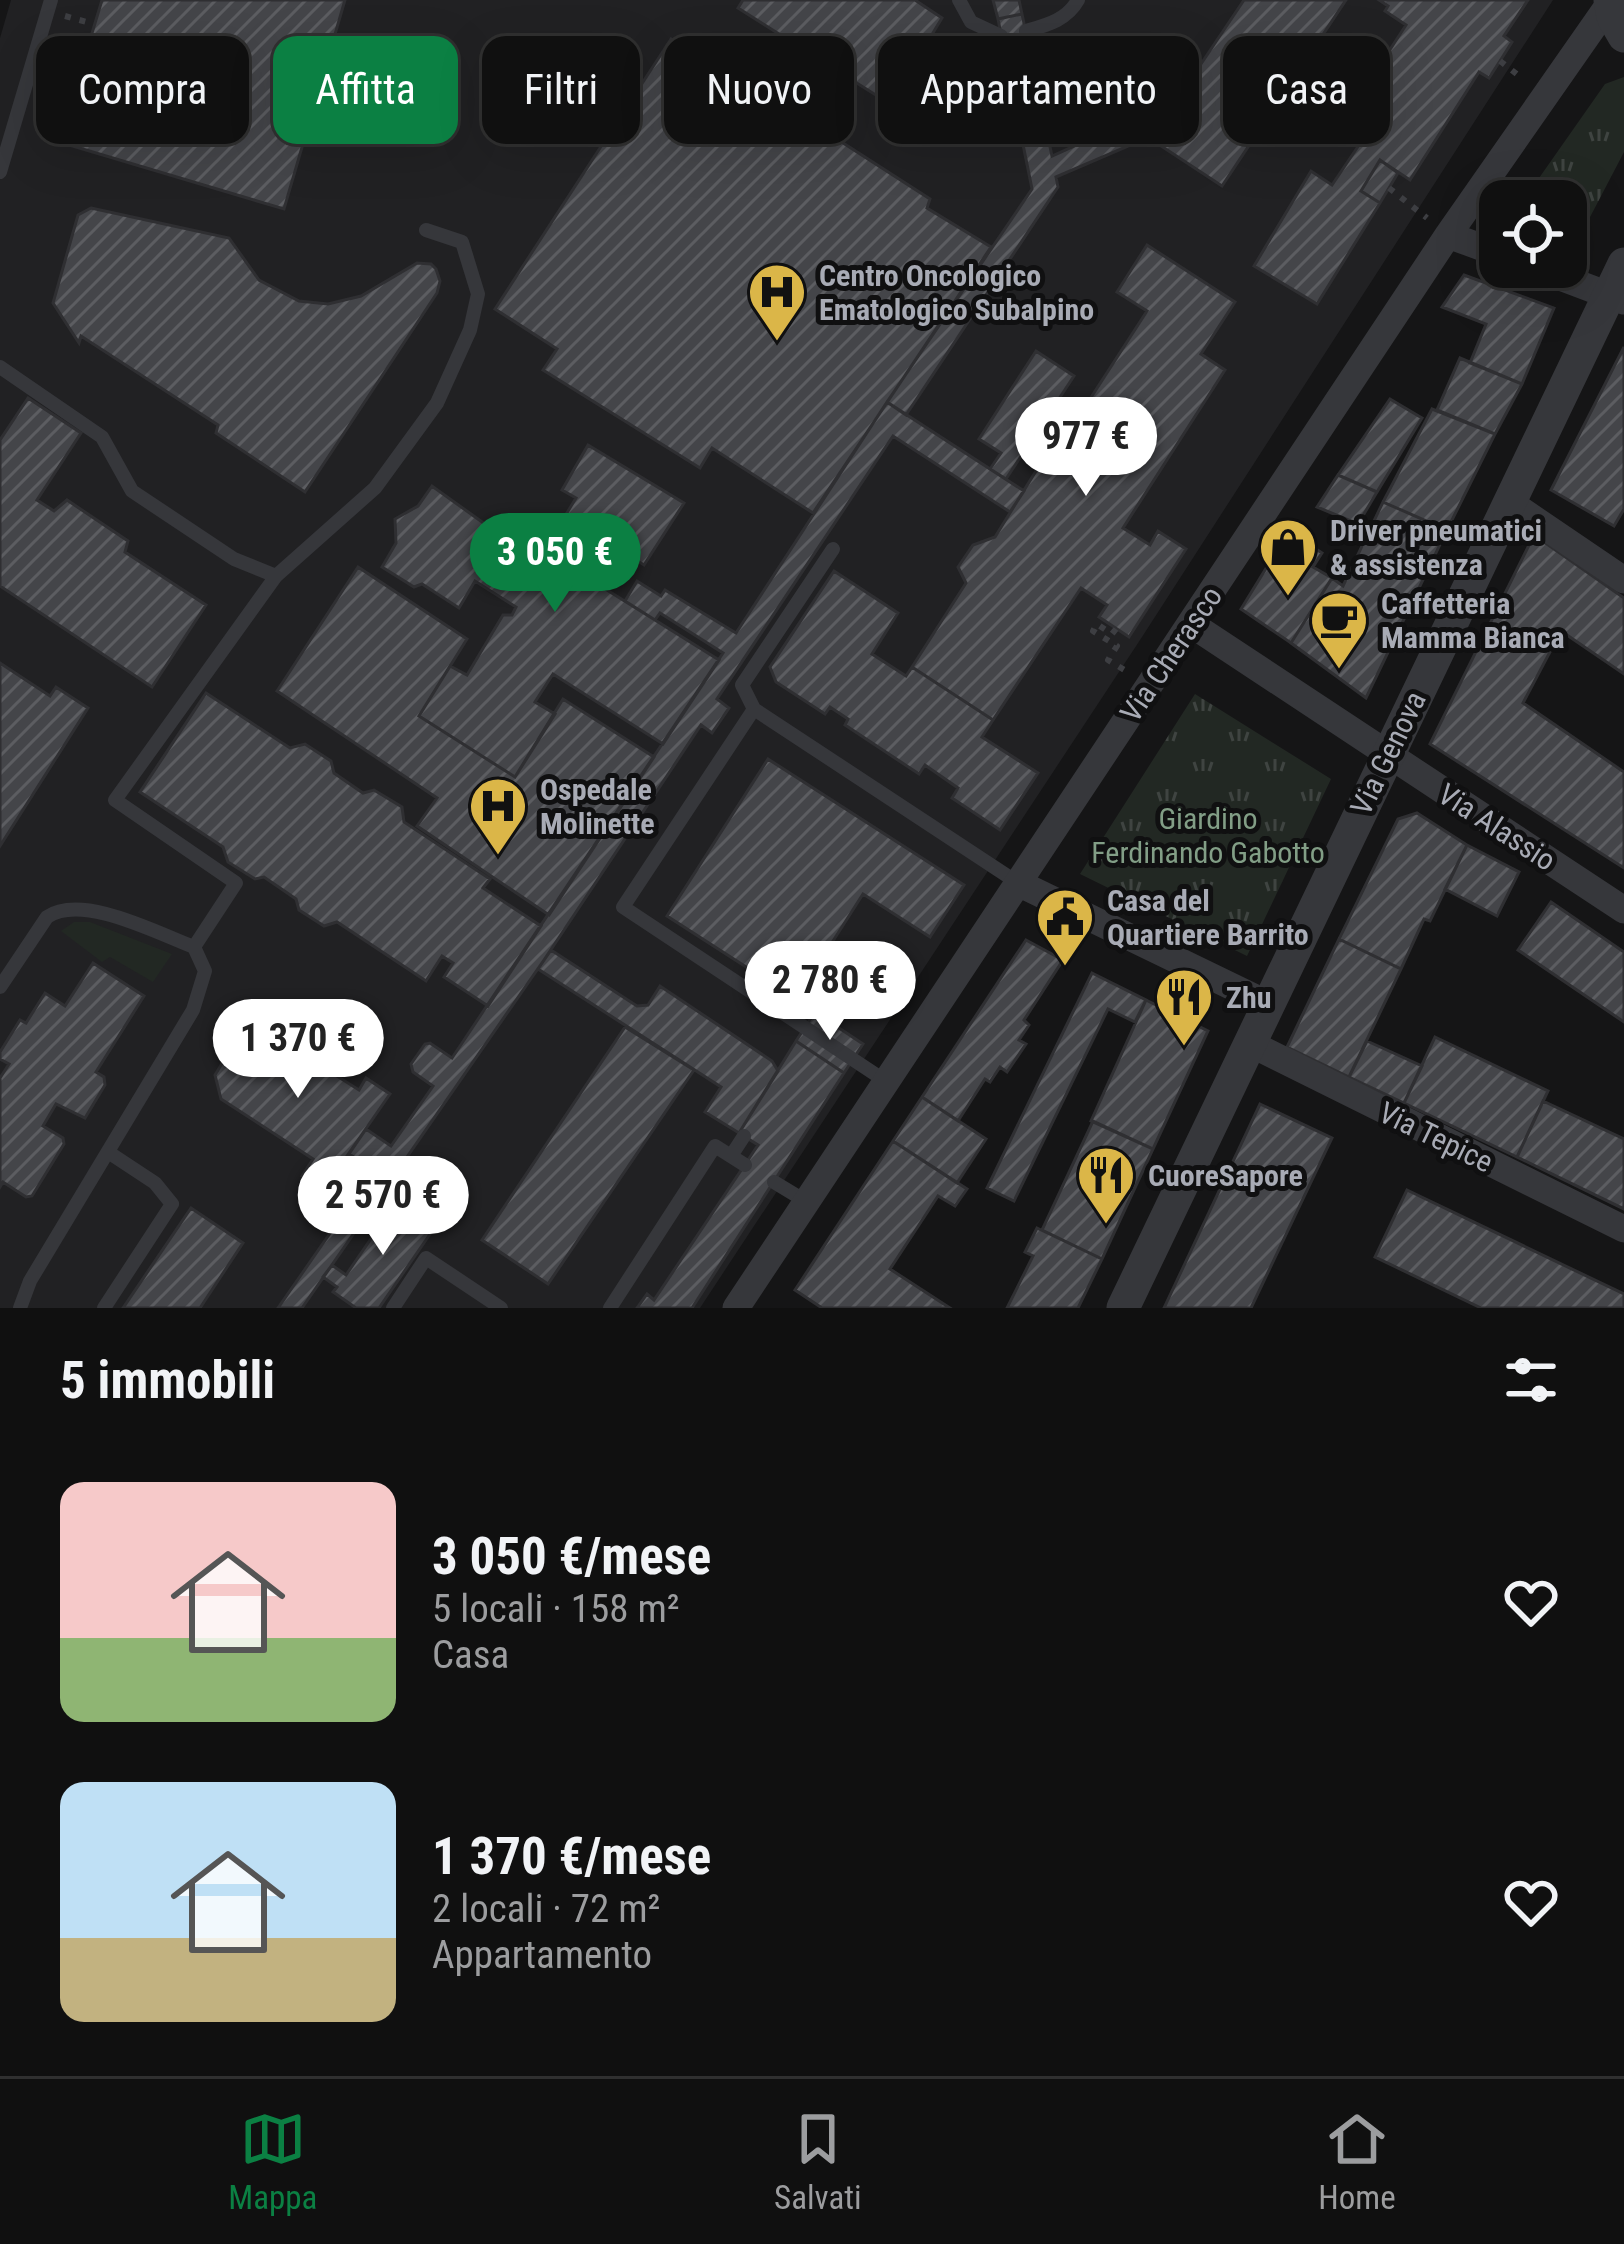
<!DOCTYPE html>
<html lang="it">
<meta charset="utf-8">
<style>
body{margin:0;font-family:"Roboto Condensed",sans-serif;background:#1e1e1e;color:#f1f3f6;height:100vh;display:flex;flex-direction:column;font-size:45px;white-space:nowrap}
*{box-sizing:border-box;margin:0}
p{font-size:39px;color:#9c9d9f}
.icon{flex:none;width:66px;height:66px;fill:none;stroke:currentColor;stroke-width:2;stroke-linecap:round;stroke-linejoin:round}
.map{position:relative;height:1308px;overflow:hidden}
.side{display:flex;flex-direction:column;background:#101010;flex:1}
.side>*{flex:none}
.guide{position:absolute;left:36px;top:36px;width:1554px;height:108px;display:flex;gap:24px}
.fabs{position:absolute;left:1479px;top:180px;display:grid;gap:24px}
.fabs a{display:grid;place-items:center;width:108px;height:108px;border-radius:24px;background:#101010;box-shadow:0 12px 48px #0002,0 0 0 3px #303030;font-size:60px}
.price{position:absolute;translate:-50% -102px;padding:0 27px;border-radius:42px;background:#fff;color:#222;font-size:39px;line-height:78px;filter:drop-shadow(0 3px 6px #0008)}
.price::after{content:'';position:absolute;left:50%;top:72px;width:36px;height:27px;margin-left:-18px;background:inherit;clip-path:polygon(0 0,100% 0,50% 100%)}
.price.active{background:#0b8043;color:#fff}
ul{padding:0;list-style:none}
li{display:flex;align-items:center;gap:36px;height:300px;padding:0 60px}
li span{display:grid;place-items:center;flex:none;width:336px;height:240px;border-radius:24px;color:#555}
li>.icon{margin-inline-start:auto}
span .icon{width:144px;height:144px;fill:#fffc;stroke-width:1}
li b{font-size:51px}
h2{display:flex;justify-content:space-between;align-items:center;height:144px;padding:0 60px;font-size:51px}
.chip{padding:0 42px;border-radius:24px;background:#101010;box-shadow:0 12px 48px #0002,0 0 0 3px #303030;font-size:42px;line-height:108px}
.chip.active{background:#0b8043;color:#fff}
.dock{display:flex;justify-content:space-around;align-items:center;height:168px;border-top:3px solid #303030;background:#101010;font-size:33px;color:#9c9d9f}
.dock a{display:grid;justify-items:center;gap:6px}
.dock .active{color:#0b8043}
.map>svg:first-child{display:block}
.built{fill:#212123}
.green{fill:#222823}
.park{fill:url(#park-tufts)}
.building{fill:url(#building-hatch);stroke:#2f2f32;stroke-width:3}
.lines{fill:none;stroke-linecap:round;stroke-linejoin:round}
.path{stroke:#3d3e42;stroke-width:6;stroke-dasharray:6 9;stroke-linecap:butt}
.service{stroke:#36373b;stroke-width:14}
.minor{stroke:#36373b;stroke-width:27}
.tertiary{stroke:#36373b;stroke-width:33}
.labels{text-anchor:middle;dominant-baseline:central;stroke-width:10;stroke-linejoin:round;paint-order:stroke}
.poi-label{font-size:30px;font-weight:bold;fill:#a8abb5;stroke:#101011;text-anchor:start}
.street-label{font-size:30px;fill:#a8abb5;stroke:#101011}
.park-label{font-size:30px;fill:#829e86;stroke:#101011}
</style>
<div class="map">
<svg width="1624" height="1308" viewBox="0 0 1624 1308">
<defs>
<pattern id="park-tufts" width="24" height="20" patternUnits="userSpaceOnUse" patternTransform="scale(3)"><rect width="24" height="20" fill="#222823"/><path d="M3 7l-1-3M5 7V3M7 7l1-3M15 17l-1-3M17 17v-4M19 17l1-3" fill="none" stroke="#3f4441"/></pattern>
<pattern id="building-hatch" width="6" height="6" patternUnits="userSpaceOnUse" patternTransform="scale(3)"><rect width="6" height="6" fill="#444549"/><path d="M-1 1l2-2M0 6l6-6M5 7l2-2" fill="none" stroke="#5c5d61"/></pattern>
</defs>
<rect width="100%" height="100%" fill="#151516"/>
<path class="built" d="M11,0H1553L1142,637L700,1308H0V38Z"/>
<path class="green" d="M74,922H90L172,954L153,982L110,957L102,962L61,931Z"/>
<path class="park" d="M1624,77V152L1577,242L1566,238V201H1523L1605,84Z
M1195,694L1331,779L1247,956L1080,874Z"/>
<path class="building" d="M102,0H345L284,209L59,142Z
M743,0H915L942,18L890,104L738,8Z
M993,0H1019L1022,14L998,19Z
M1244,0H1346L1222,186L1114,115L1133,85L1170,110Z
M1379,0H1528L1504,36L1512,42L1500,61L1489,78L1479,72L1410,180L1380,160L1361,191L1380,203L1317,304L1254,266L1311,171L1332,185L1359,145L1337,131L1406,25L1385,11L1388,6Z
M1022,14L1029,46L1004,51L998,19Z
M671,39L732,81L736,74L930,199L927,208L991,247L813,513L712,448L700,468L543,370L557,349L495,309Z
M1029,46L1052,156L1125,123L1147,138L1056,177L1058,187L906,415L887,402L1032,189L1004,51Z
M1380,160L1398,173L1380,203L1361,191Z
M91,208L229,238L259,280L299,301L328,304L361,296L417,263L431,264L436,269L440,281L437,293L305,492L216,433L218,425L81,336L79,343L53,303L78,215Z
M1147,245L1235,302L1201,354L1225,370L1123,528L1150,545L1158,531L1186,549L1129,637L1099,617L1107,605L1081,588L993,720L912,667L966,583L958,567L973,545L995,537L1044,458L1039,446L1055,424L1075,422L1147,311L1117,292Z
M1464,275L1554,308L1522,384L1470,363L1486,324L1442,307Z
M1624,347V509L1614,526L1551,490Z
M1036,351L1074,376L1006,479L990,469L1001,453L979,439Z
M1460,358L1522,384L1495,434L1437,410Z
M28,398L81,433L37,500L54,511L67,500L128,541L125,552L206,605L152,687L0,586V440Z
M1390,399L1422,418L1377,492L1338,475Z
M887,402L1024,491L1010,512L893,436L717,699L729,708L712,733L701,725L544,960L302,1308H278L374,1170L349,1154L366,1129L391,1146L433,1086L413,1072L411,1064L425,1044L430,1043L452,1058L723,653L660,613L655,620L625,601L637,581L661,596L665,590L736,633Z
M1432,409L1495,434L1447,530L1383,502Z
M588,445L684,503L644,565L628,555L607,590L719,660L663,744L553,674L535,702L555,714L515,777L419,716L450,666L467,675L503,615H512L516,607L475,581L459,608L422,584L414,587L382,567L396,543L395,519L418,506L432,486L503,537L490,558L531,584L545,561L543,552L576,498L562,490Z
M1338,475L1377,492L1358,524L1317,507Z
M1383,502L1447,530L1366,698L1291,643L1332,578L1343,586Z
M1289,531L1322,553L1313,567L1332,578L1291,643L1241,609Z
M1534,535L1624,598V674L1561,631L1523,703L1624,772V868L1430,744Z
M358,567L467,639L419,716L515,777L563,699L654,757L549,915L417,826L437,798L277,691Z
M834,571L898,613L872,654L906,676L912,667L993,720L982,737L1038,773L1000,830L952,798L958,788L925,765L919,774L845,725L848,719L830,707L825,714L776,682L770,667Z
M0,663L50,696L56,687L88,708L0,846Z
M206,693L290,748L305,744L331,761L334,773L363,793L374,790L402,807L404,822L490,879L483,888L541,926L488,1006L444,977L453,963L442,956L426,981L337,922L324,926L299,910L296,899L264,877L255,879L228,862L223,847L140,792Z
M768,759L964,885L930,937L863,894L796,999L667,916Z
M1417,813L1467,845L1430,921L1424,919L1401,969L1339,939L1398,819Z
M1467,845L1519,872L1497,916L1445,889Z
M1551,902L1624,952V1022L1518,950Z
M1339,939L1401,969L1349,1077L1287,1047Z
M1026,940L1063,960L1024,1020L1029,1025L1019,1040L1026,1044L1007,1072L1000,1067L990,1082L985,1079L958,1121L922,1097Z
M551,950L637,1006L648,1005L660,986L772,1061L778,1071L739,1133L705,1112L721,1087L538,969Z
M93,963L144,996L96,1072L104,1077L105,1085L85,1118L56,1104L43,1126L63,1138L64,1144L32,1196L26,1197L3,1182L0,1187V1078L9,1064L0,1059V1052L20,1020L26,1023L45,993L65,1006Z
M1092,973L1146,1000L1135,1022L1108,1009L1014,1201L987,1188Z
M1146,1000L1208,1031L1153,1149L1091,1121Z
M815,1012L863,1044L844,1073L796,1041Z
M625,1027L694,1070L548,1284L482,1240Z
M264,1030L359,1090L366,1078L390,1094L324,1189L302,1176L313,1159L221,1099L215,1075L238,1037Z
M1435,1037L1548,1091L1517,1157L1404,1103Z
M796,1041L844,1073L692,1308H637L647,1294L654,1300L758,1145L739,1133Z
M1367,1041L1422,1066L1404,1103L1349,1077Z
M922,1097L986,1139L957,1183L893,1141Z
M1543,1101L1624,1139V1209L1517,1157Z
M1260,1104L1332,1138L1251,1308H1164Z
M1093,1121L1153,1149L1102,1259L1042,1230Z
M893,1141L967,1189L955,1206L938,1196L890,1269L950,1308H822L795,1290Z
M1407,1190L1624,1294V1308H1481L1375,1257Z
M399,1198L437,1224L379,1308H356L333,1292L337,1287L323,1277L332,1265L346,1275Z
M191,1208L243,1243L200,1308H123Z
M1037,1228L1102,1259L1078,1308H1007L1033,1256L1025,1252Z"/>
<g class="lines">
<path class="path" d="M65,16L94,24
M1500,61L1523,79
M1389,188L1427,218
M1116,629L1112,634L1097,624L1093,631L1117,646L1108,660L1126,671"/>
<path class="service" d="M959,0L971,22L1001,36
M1026,31C1047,25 1067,20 1078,0
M0,172L51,0
M0,367L102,437L132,491L234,559L276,576L115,800L236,883L194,947C157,933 82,893 47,917L0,987
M833,549L742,685L754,709L1018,883
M276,576L375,488L437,403L470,330L478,294L462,242L426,230
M754,709L623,907L887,1082
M731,1156L744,1136
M774,1182L807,1202
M20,1308L30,1281L193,1010L205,971L194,947
M104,1308L172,1204L155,1183L108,1152
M393,1308L426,1258L501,1308
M610,1308L715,1146L745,1165"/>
<path class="minor" d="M1448,235L1500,254
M1534,267L1624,301
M1509,502L1624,580
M1191,624L1624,910
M1018,883L1268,1004
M1249,1043L1624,1229
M736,1308L1448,235L1610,3"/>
<path class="tertiary" d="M1610,0L1613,17L1624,36
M1123,1308L1624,264"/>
</g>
<defs>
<symbol id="hospital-pin" viewBox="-11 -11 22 30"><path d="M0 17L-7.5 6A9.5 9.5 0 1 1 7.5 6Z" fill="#dbb648" stroke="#101011"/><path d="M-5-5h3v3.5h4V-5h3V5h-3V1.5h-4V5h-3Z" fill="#111"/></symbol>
<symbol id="shop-pin" viewBox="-11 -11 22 30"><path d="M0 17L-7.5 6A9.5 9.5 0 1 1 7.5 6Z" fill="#dbb648" stroke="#101011"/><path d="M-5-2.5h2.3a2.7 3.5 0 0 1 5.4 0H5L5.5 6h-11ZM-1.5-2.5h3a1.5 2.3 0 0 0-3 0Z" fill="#111"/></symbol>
<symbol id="cafe-pin" viewBox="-11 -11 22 30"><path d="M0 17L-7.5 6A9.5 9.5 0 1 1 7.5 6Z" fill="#dbb648" stroke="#101011"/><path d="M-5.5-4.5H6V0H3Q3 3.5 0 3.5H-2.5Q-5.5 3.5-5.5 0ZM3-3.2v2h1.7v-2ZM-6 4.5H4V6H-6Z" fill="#111"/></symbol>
<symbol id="civic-pin" viewBox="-11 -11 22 30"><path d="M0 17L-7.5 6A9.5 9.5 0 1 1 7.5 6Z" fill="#dbb648" stroke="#101011"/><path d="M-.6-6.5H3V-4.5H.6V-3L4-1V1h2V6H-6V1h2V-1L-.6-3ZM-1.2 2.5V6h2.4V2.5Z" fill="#111"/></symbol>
<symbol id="restaurant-pin" viewBox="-11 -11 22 30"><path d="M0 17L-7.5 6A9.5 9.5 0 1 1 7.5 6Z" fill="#dbb648" stroke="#101011"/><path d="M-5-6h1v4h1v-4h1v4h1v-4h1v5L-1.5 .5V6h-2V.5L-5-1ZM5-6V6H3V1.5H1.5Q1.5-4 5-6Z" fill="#111"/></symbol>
</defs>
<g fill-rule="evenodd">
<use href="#hospital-pin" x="744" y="259" width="66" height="90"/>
<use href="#shop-pin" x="1255" y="514" width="66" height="90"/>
<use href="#cafe-pin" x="1306" y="587" width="66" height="90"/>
<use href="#hospital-pin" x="465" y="773" width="66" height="90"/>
<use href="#civic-pin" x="1032" y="884" width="66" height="90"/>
<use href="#restaurant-pin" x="1151" y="964" width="66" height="90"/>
<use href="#restaurant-pin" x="1073" y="1142" width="66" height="90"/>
</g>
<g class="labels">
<g class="poi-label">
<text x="819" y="275">Centro Oncologico<tspan x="819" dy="34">Ematologico Subalpino</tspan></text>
<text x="1330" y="530">Driver pneumatici<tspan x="1330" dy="34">&amp; assistenza</tspan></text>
<text x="1381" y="603">Caffetteria<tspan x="1381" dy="34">Mamma Bianca</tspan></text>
<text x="540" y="789">Ospedale<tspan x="540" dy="34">Molinette</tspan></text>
<text x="1107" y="900">Casa del<tspan x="1107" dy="34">Quartiere Barrito</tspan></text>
<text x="1226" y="997">Zhu</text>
<text x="1148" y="1175">CuoreSapore</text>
</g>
<g class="street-label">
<text transform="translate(1171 654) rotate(-56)">Via Cherasco</text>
<text transform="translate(1388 753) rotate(-64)">Via Genova</text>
<text transform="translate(1497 827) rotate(33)">Via Alassio</text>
<text transform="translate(1436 1137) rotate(26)">Via Tepice</text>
</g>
<g class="park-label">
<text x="1208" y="818">Giardino<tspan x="1208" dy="34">Ferdinando Gabotto</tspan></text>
</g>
</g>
</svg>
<div class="fabs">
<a><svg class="icon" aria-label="locate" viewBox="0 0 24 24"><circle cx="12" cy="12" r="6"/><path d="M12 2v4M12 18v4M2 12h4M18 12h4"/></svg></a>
</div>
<b class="price" style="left:1086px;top:499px">977 €</b>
<b class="price active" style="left:555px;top:615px">3 050 €</b>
<b class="price" style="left:830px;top:1043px">2 780 €</b>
<b class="price" style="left:298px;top:1101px">1 370 €</b>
<b class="price" style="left:383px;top:1258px">2 570 €</b>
<div class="guide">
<a class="chip">Compra</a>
<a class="chip active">Affitta</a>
<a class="chip">Filtri</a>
<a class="chip">Nuovo</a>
<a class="chip">Appartamento</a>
<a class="chip">Casa</a>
</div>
</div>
<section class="side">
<h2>5 immobili<svg class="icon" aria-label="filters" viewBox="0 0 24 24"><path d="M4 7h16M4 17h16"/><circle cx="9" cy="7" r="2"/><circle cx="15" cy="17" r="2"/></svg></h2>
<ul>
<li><span style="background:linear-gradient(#f6c9c9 65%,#8fb573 0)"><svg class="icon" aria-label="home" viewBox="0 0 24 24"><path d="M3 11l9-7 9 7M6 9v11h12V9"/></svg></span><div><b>3 050 €/mese</b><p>5 locali · 158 m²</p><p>Casa</p></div><svg class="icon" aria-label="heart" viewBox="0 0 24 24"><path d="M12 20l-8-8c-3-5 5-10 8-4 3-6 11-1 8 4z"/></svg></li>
<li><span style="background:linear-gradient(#bfe0f5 65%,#c2b280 0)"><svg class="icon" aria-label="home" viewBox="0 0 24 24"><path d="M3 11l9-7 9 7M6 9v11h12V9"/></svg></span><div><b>1 370 €/mese</b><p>2 locali · 72 m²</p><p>Appartamento</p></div><svg class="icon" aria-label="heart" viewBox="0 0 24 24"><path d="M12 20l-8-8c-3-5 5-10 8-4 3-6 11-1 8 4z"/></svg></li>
</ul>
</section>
<nav class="dock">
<a class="active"><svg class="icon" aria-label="map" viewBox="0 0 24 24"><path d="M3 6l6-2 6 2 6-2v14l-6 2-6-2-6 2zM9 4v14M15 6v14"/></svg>Mappa</a>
<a><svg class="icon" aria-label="saved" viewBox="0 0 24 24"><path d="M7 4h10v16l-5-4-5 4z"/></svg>Salvati</a>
<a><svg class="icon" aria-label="home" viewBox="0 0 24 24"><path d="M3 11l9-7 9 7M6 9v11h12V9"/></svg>Home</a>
</nav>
